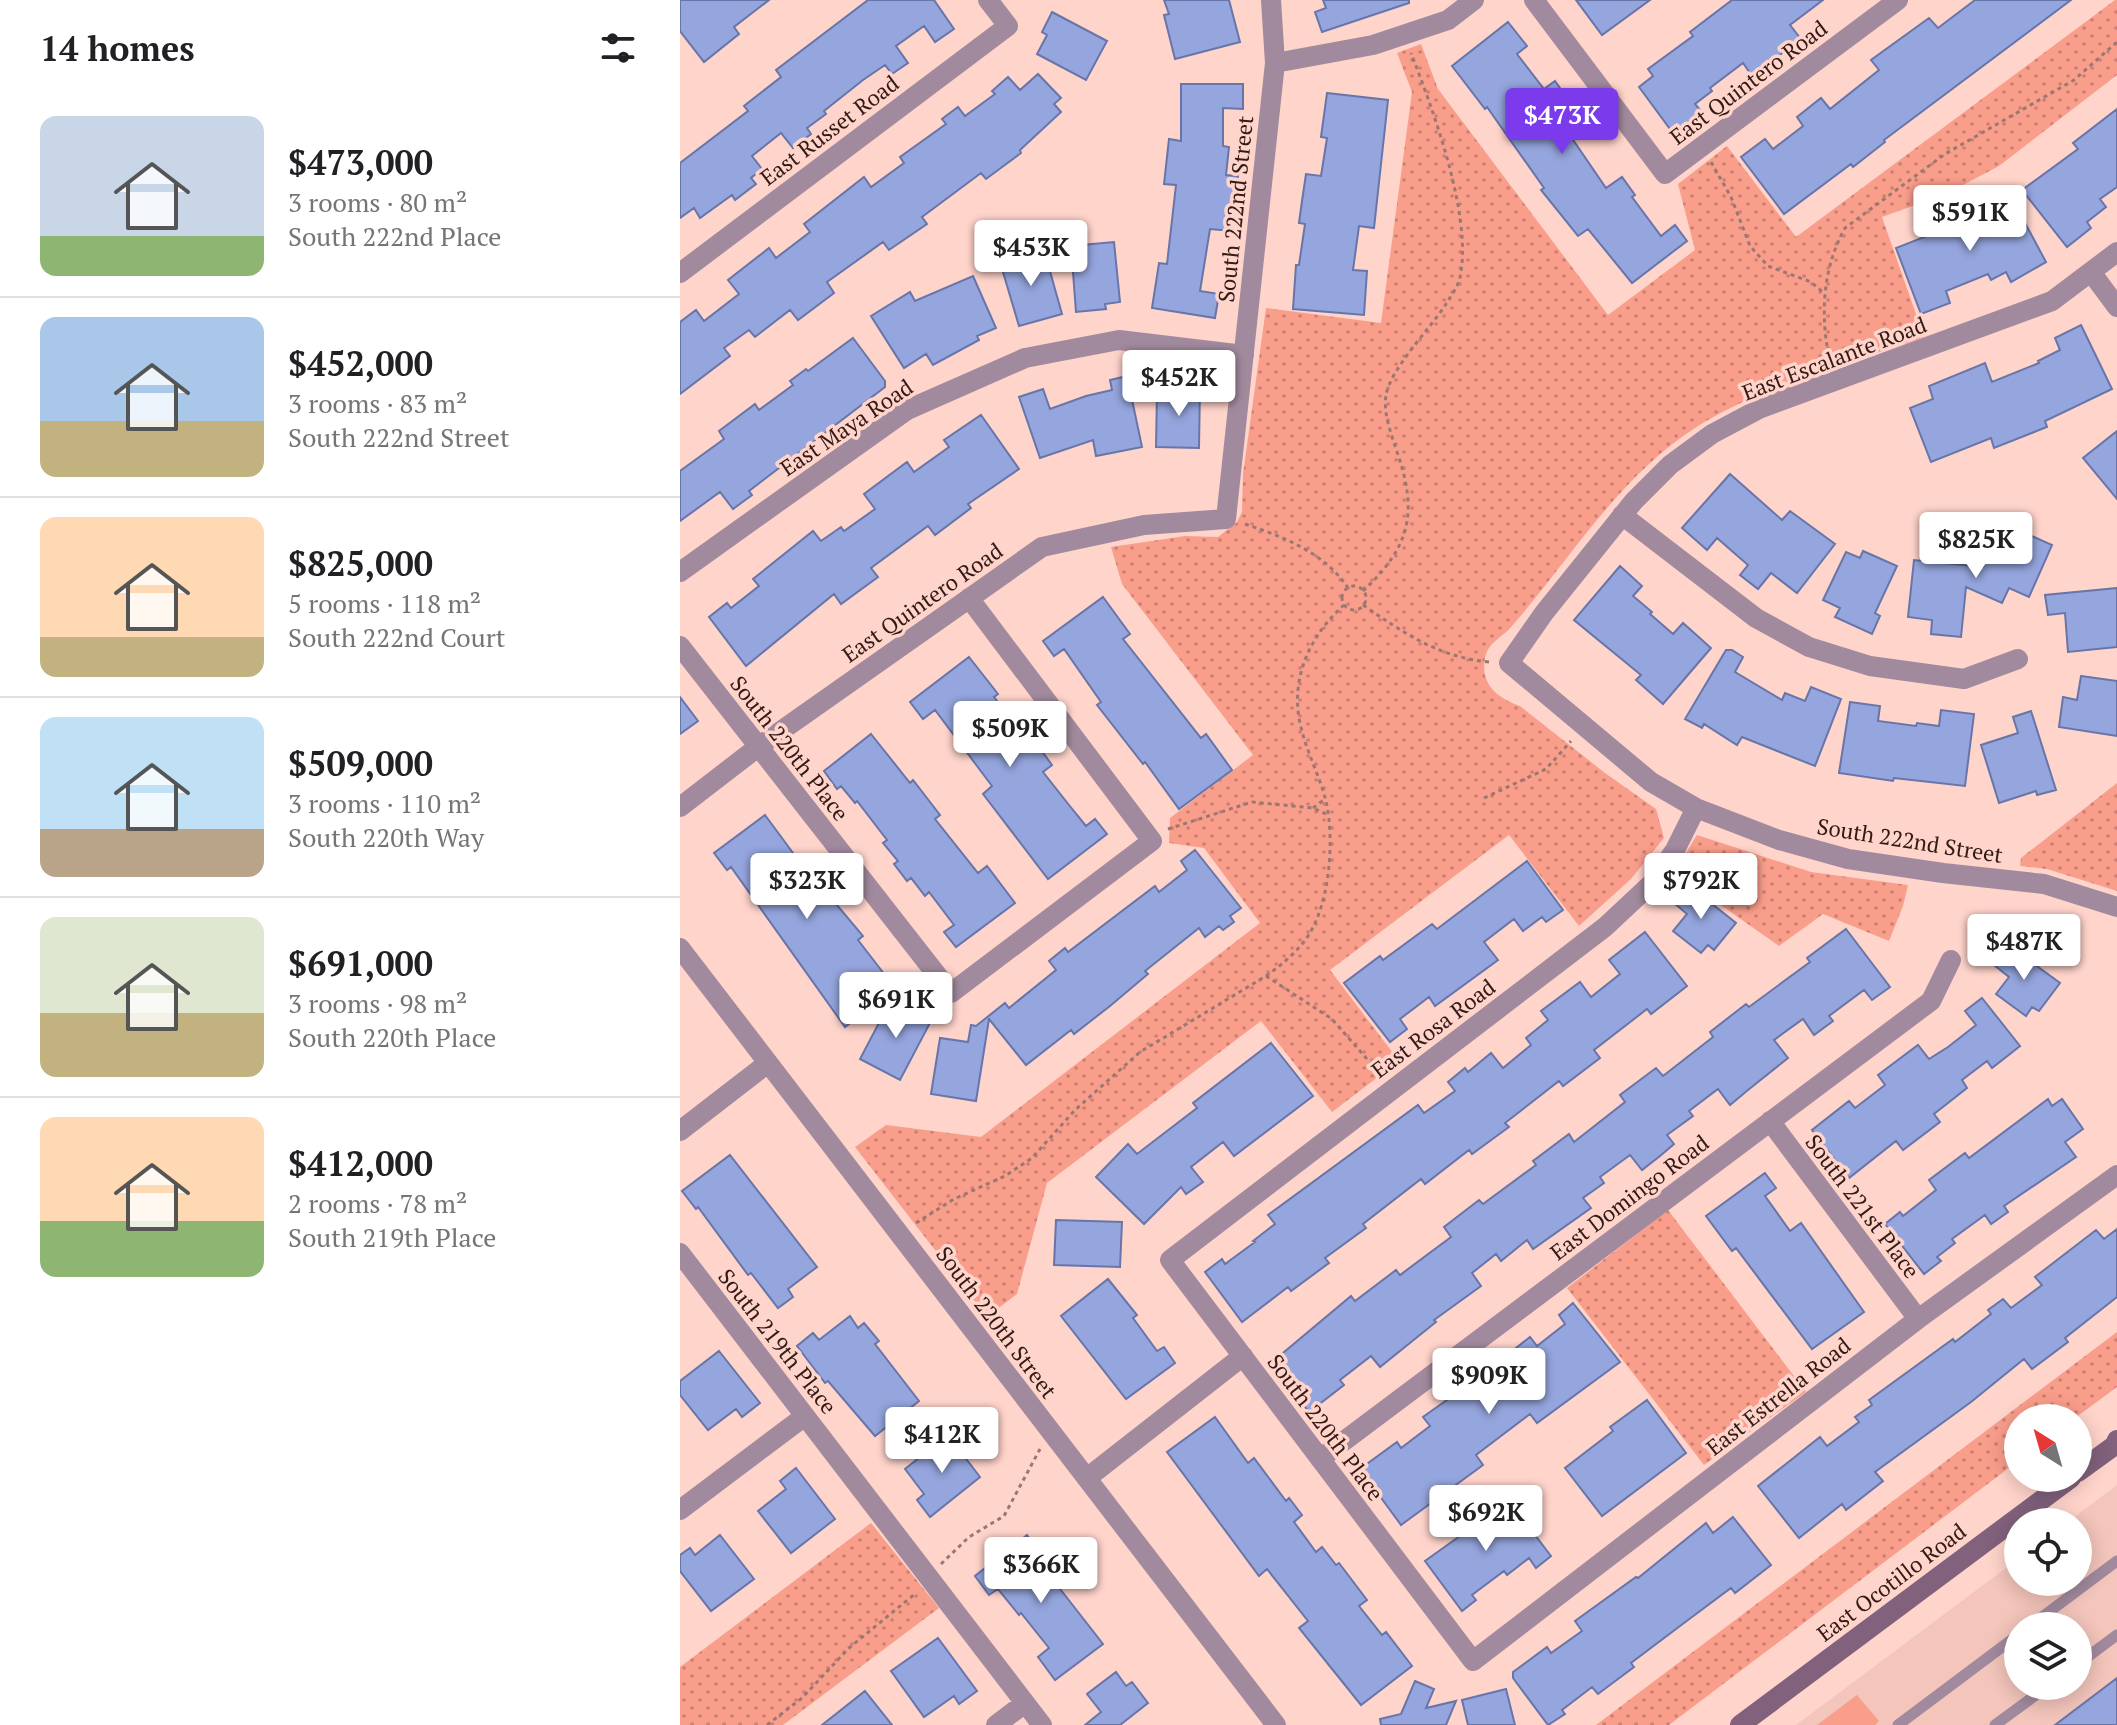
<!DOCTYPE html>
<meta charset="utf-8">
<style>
body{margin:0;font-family:"PT Serif",serif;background:#f2f2f2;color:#202124;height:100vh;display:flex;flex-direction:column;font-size:30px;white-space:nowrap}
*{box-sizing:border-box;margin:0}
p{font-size:26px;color:#757577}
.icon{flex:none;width:44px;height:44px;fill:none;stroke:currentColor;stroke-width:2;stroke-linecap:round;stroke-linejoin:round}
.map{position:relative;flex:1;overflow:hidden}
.panel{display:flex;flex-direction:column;background:#fff;width:680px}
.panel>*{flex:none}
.needle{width:52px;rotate:323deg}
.buttons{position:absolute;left:1324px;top:1404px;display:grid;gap:16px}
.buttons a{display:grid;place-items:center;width:88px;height:88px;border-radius:50%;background:#fff;box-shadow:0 4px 20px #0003;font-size:40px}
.price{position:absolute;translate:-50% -68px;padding:0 18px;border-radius:8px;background:#fff;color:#222;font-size:26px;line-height:52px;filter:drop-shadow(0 2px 4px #0008)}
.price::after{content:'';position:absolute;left:50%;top:48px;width:24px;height:18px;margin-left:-12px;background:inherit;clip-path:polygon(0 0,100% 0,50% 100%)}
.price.on{background:#7c3aed;color:#fff}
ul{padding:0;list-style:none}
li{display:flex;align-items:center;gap:24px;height:200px;padding:0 40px}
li+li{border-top:2px solid #e0e0e0}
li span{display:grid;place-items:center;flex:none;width:224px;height:160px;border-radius:16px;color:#555}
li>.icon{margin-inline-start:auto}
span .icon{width:96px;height:96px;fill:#fffc;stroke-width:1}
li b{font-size:34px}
h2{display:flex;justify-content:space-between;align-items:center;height:96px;padding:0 40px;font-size:34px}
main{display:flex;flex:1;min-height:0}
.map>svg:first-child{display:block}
.built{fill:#f3c5bb;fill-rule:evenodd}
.green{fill:#fa9e8c}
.park{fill:url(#park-dots)}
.building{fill:#95a5dd;stroke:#6775a9;stroke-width:2}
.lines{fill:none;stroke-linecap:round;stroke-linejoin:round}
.path{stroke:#9a7871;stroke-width:3;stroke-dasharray:4 4;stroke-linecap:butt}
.service{stroke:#a18a9d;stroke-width:11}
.minor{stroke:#a18a9d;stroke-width:20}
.secondary{stroke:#81617c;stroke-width:20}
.labels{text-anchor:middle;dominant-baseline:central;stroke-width:7;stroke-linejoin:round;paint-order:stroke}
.street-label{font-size:22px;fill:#331a15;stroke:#ffd4cb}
</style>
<main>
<section class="panel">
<h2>14 homes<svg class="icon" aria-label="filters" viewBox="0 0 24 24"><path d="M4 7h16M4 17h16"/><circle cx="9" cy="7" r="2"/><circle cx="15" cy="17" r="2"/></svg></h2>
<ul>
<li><span style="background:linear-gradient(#c9d6e8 75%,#8fb573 0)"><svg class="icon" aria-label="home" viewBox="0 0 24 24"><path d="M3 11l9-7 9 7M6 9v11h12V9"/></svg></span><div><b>$473,000</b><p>3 rooms · 80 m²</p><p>South 222nd Place</p></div></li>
<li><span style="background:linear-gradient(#a9c7e8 65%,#c2b280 0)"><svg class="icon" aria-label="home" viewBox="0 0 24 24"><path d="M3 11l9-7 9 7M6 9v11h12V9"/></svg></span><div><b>$452,000</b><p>3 rooms · 83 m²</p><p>South 222nd Street</p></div></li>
<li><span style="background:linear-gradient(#ffd9b3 75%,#c2b280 0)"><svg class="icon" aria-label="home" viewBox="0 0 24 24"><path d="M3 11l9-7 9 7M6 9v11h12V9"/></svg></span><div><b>$825,000</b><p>5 rooms · 118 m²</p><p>South 222nd Court</p></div></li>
<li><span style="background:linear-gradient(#bfe0f5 70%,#b9a48a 0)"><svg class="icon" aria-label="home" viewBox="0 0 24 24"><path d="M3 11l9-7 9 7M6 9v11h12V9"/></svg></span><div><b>$509,000</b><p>3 rooms · 110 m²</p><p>South 220th Way</p></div></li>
<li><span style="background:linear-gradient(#dfe7d0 60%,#c2b280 0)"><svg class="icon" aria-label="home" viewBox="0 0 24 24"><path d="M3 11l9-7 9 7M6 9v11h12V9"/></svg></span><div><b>$691,000</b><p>3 rooms · 98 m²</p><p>South 220th Place</p></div></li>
<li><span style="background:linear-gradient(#ffd9b3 65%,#8fb573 0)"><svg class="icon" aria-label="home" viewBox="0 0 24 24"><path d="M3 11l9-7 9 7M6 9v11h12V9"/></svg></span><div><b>$412,000</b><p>2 rooms · 78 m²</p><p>South 219th Place</p></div></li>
</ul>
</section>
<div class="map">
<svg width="1437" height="1725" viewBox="0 0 1437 1725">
<defs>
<pattern id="park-dots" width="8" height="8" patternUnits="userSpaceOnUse" patternTransform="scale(2)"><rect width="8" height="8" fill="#fa9e8c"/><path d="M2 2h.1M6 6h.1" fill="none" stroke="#cb8071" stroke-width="1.8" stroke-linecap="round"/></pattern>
</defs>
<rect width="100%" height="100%" fill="#ffd4cb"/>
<path class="built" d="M1437,1485V1725H1116L1338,1559V1582H1398V1522H1388ZM1338,1626H1398V1686H1338Z"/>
<path class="green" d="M1177,1695L1199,1721L1195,1725H1137Z"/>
<path class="park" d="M1435,0H1437V75L1319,166L1266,194L1202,217L1244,337C1169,364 1085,384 1018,426C939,476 892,557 832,626C823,637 808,642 805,658C800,685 818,698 840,706L925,773L976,809L984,838L951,879L899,926L829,835L650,970L719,1061L652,1112L581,1021L367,1183L337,1294L307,1317L175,1147L206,1125L301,1137L580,923L524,848L489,843L490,818L573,755L442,584L431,547L505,536L538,537L557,522L562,512L563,474L586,308L701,323L732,92L717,53L741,44L758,89L928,315L1015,250L998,184L1047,146L1116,237Z
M1437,783V891L1367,869L1340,866L1341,858Z
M1017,835L1131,872L1228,885L1223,906L1209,941L1143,914L1099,946L994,872Z
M988,1210L1126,1392L1024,1465L887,1288Z
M1437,1332V1387L1395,1418H1338V1461L989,1725H916Z
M191,1523L259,1608L103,1725H0V1667Z"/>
<path class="building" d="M0,0H89L54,27L59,34L24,62L0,31Z
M188,0H254L274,29L255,42L244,26L216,46L228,63L212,74L205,65L183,80L144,111L146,114L127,128L131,134L113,148L101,133L72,156L82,169L71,178L76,184L55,200L52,195L20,218L14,208L0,218V163L68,111L64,106L101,77L96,70Z
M484,0H549L560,42L495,59L484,15L489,14Z
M643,0H729V3L642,32L635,12L646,8Z
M896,0H970L922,35Z
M1052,0H1143L1110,25L1121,39L1072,76L1063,63L1030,88L1032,91L1015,104L1022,112L993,133L959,87L973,76L968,69L1013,36L1010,32Z
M1295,0H1391L1204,140L1205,142L1173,167L1171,164L1104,214L1061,157L1085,139L1093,149L1123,126L1117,117L1141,98L1150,109L1199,70L1191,60L1249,18L1258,28Z
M372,12L427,41L406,80L357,54L367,35L362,32Z
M828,22L847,46L837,54L864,89L875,81L887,98L872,109L926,188L942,177L955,195L952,197L981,236L995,225L1007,241L952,283L908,229L898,236L861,190L864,188L807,107L805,109L772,66Z
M358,74L381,98L374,104L381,112L340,150L341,153L306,179L301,173L242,217L247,224L209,250L203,242L147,282L154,293L118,320L110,310L75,337L69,330L44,348L50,356L0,394V322L16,310L24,321L59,294L48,280L89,248L96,258L130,232L124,224L184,177L191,187L224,163L220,157L266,124L262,119L278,107L285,116L315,94L312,91L328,77L340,90Z
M501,84H563V109L543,108V146L549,147L546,175L558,176L551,231L530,229L520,291L539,294L535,318L472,308L479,263L487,264L496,185L484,184L489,139L501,141Z
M647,93L708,100L694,228L679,226L673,270L687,271L684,315L613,309L616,265H619L625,224L619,223L622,201L626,174L641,176L647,138L641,137Z
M1437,109V187L1420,199L1426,207L1407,222L1411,228L1387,247L1342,190L1398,149L1393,143Z
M1329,193L1366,262L1331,282L1326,272L1311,280L1308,274L1266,291L1270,303L1241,314L1216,248L1280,223L1279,220Z
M434,242L440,302L425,304L426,309L396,312L391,246Z
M364,250L382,314L339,326L320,262Z
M293,276L316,328L297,336L299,340L253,365L246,354L224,368L191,316L230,292L235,301Z
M1401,325L1432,389L1365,421L1367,427L1314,448L1311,438L1251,462L1230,408L1253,399L1249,386L1305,363L1312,382L1359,363L1358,361L1380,350L1375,338Z
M173,338L205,381V387L69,491L72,495L53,509L40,492L0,521V471L44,439L39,431L75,404L79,410L113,385L110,381L126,369L128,371Z
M447,376L462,447L416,456L413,440L360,458L339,397L363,389L370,409L406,396L432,390L430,380Z
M499,386H520L519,448L476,447L477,391H499Z
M301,415L339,469L288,504L291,508L255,535L248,526L191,568L198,577L161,604L154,594L66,666L29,617L47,603L51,608L79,586L73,579L133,531L141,541L161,527L164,531L195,509L184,494L227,462L234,472L269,447L264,440Z
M1437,431V499L1403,458Z
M1050,474L1102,520L1110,511L1155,544L1117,593L1091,573L1078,589L1060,575L1068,565L1037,538L1027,550L1002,528Z
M1322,523L1372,545L1349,597L1329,588L1322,603L1286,587L1281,637L1251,634L1252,620L1228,617L1234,560L1303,567Z
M1183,551L1217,566L1195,613L1200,616L1192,634L1155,617L1160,608L1143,600L1166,552L1180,558Z
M940,566L962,586L953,596L972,612L970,614L993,634L1003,623L1031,648L983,704L956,680L961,675L894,620Z
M1437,588V647L1388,652L1385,613L1368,615L1365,595Z
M423,597L450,634L443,639L521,738L526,734L552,770L499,809L465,762L463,764L417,705L421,702L384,649L374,656L363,641Z
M1046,650H1052L1063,657L1055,672L1102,700L1105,693L1125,701L1131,687L1161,699L1135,766L1062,737L1057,745L1024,724L1022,728L1005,719Z
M289,657L318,694L314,697L344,736L348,732L372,765L363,772L389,805L406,826L415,819L427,834L368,879L303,794L312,786L255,710L243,719L230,702Z
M1401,676L1437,681V736L1379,727L1383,697L1397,700Z
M0,697L18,721L0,734Z
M1170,702L1200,706L1198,721L1236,726L1237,723L1259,726L1261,710L1294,714L1285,786L1214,778L1213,781L1159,773Z
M1351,711L1376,790L1357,795L1356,791L1319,803L1301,745L1338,733L1333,717Z
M191,734L230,783L233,780L260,815L255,819L298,873L307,866L335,903L276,947L264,932L274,925L249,892L245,896L231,878L227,881L214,864L218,861L203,843L207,840L177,801L175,803L161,786L157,789L144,771Z
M85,815L113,853L109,856L132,884L136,880L183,936L178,940L215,988L165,1027L51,867L47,870L34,853Z
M515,850L561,908L550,916L554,922L543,930L539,926L525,937L519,928L465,971L468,974L430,1006L394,1034L391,1030L346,1065L309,1019L296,1101L251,1094L260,1038L288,1042L291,1025L296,1026L325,1003L329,1008L376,970L369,961L385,948L388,952L475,886L479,892L507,870L501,861Z
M847,861L883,910L866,922L862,917L843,931L834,919L804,942L818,960L755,1006L749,997L720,1019L727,1029L710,1042L664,983L700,956L703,960L752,924L757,929Z
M1007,884L1056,923L1034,950L1028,945L1021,953L993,931L1007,914L993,902Z
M1166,929L1210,987L1192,1000L1184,990L1149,1016L1153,1021L1134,1035L1123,1019L1094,1040L1108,1058L1068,1090L1050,1105L1038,1089L1009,1111L1013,1116L987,1135L994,1144L980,1156L962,1170L950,1155L920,1177L924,1183L903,1198L911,1208L853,1249L847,1240L821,1261L816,1254L792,1273L801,1286L754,1320L756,1322L700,1367L691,1356L660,1380L664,1385L629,1412L591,1363L671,1296L675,1301L716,1270L720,1275L771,1237L764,1227L799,1200L803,1204L856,1165L853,1161L889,1134L894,1142L945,1102L940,1095L976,1068L983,1076L1033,1037L1030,1032L1066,1004L1069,1007L1130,962L1127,958Z
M965,932L1007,986L971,1014L967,1009L914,1050L920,1058L883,1086L879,1081L825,1123L829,1127L792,1154L789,1150L745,1184L741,1179L683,1224L686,1228L645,1258L649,1263L611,1291L608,1287L562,1322L525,1272L542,1259L545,1264L575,1242L573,1241L595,1224L588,1215L738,1105L744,1113L775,1091L768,1082L785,1068L788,1072L811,1053L823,1068L851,1045L846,1038L868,1020L861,1011L900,982L911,997L940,974L929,960Z
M1328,945L1380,983L1359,1011L1352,1007L1346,1016L1316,994L1329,977L1314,965Z
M1302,998L1340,1046L1312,1068L1307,1061L1282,1080L1287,1088L1254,1114L1260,1122L1223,1150L1216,1141L1169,1178L1132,1130L1169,1101L1175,1108L1205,1085L1198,1075L1238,1045L1249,1059L1268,1047L1296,1025L1285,1011Z
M211,1000L251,1021L220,1080L180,1059Z
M591,1043L633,1096L554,1156L543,1142L511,1167L523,1182L506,1194L501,1187L464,1224L416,1177L448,1144L457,1154L517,1108L513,1103Z
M1368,1099L1372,1106L1382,1099L1403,1129L1385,1142L1396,1157L1324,1206L1328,1212L1311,1224L1305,1215L1272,1239L1275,1243L1257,1257L1261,1261L1244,1274L1205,1224L1220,1212L1223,1216L1256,1190L1249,1180L1285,1153L1289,1158Z
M50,1155L137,1267L108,1289L113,1297L98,1308L71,1273L68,1275L18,1207L16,1209L2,1191Z
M1085,1173L1096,1188L1085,1196L1110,1231L1121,1223L1184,1312L1132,1349L1056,1248L1052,1251L1026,1216Z
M376,1220L442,1222L440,1267L374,1265Z
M1437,1229V1297L1385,1338L1388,1342L1352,1369L1344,1359L1291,1402L1195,1472L1203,1481L1166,1510L1162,1504L1119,1538L1078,1486L1140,1437L1147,1446L1179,1422L1175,1417L1192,1405L1189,1400L1273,1339L1275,1342L1311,1314L1308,1310L1323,1299L1331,1308L1362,1285L1355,1277L1416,1230L1424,1239Z
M428,1279L457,1315L453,1318L477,1351L484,1347L495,1363L446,1399L381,1316Z
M893,1303L940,1362L857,1423L850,1414L796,1455L803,1465L721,1525L680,1469L717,1442L721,1448L750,1426L743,1417L802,1375L809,1383L843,1358L836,1348L850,1337L857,1346L885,1324L879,1315Z
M170,1316L178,1328L184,1323L199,1341L195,1344L239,1401L195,1436L148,1381L145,1383L117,1346L133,1333L139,1340Z
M39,1351L80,1403L62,1417L56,1409L28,1430L0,1395V1381Z
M967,1400L1006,1453L922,1516L885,1468L933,1431L930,1427Z
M535,1417L568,1463L574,1458L606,1501L609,1498L622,1515L614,1522L636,1552L642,1547L656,1565L659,1563L687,1600L679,1606L702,1635L706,1632L732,1666L681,1705L619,1628L628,1621L587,1569L579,1576L487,1452Z
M268,1435L300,1477L250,1517L237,1500L244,1494L225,1469Z
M116,1468L155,1519L111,1553L78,1511L106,1489L100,1481Z
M826,1497L871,1556L856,1568L849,1558L827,1575L824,1571L792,1595L796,1600L782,1611L745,1561L791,1528L789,1525Z
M1053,1517L1091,1565L1055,1593L1051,1588L1008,1620L951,1663L954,1667L918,1694L912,1687L882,1710L885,1714L868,1725L833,1678V1672L867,1647L871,1653L902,1631L895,1621L956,1577L958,1578L1026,1523L1033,1533Z
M40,1535L74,1579L31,1611L0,1571V1555L10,1548L15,1555Z
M347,1535L382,1581L377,1585L423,1644L375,1680L358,1657L369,1648L341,1613L339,1615L318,1589L309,1595L295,1576Z
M258,1638L297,1691L279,1704L274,1696L244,1717L211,1671Z
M436,1672L446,1686L452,1682L468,1703L440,1725H405L421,1712L407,1694Z
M1437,1678V1725H1375Z
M735,1681L754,1689L746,1708L776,1701L766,1725H701L700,1719L721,1714Z
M826,1689L835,1725H788L782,1700Z
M185,1691L212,1725H142Z"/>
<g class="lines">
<path class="path" d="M1031,162L1051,197L1070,246L1088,266L1131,282L1145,294
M1150,362C1140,317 1142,269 1165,228L1265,154L1394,80L1437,42
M565,524C604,537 645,553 668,588
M662 598a12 12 0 1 1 24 0a12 12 0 1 1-24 0Z
M683,591C732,545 738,511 716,449C711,433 703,413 706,395C711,368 750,329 766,304C771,296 778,287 780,277C793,217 753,110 731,53
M683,605C724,633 758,657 809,662
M804,798L866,769L891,741
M633,808L645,799
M488,829L572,802L633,808L646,814
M586,976L652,1019L700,1074
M236,1223L274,1199L325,1176L352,1158L395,1110L460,1052L586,976C600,966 612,956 623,943C650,910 655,841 646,801C640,777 628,755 622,731C608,683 628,637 664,605
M261,1564L289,1537L324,1516L360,1449
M87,1725L122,1698L169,1648L236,1593"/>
<path class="service" d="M1350,1626L1437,1561
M1398,1664L1437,1635
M1218,1725L1338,1635
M1315,1725L1368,1686"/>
<path class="minor" d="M854,0L985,174L1218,0
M595,63L693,45L768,20L794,0
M1437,252L1372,301L1081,408L1032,434L990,465L954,501L864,613L829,663L971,782L1016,808L1099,840L1168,859L1263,873L1364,884L1437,907
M1411,272L1437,307
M0,273L328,26L308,0
M942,515L1076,618L1129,647L1190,666L1284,679L1338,659
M0,572L227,410L345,358L439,340L564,355
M0,646L271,993L472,841L289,598
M0,807L78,747L362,547L464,525L546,519L595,63L591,0
M1016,808L995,850L971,884L925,927L490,1260L793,1661L1238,1319L1437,1175
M0,948L596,1725
M1090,1121L1238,1319
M0,1131L88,1063
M0,1253L362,1725
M640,1459L1251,1001L1271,960
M407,1478L563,1356
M0,1510L125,1416
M316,1725L345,1703"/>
<path class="secondary" d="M1398,1472L1435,1445L1437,1440
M1060,1725L1391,1478"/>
</g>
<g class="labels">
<g class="street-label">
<text transform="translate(1068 82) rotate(-37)">East Quintero Road</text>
<text transform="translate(149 130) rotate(-37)">East Russet Road</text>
<text transform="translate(555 209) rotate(-84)">South 222nd Street</text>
<text transform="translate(1154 358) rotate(-21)">East Escalante Road</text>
<text transform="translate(166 427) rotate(-34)">East Maya Road</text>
<text transform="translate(242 602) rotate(-35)">East Quintero Road</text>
<text transform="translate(110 748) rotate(52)">South 220th Place</text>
<text transform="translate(1230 840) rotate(9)">South 222nd Street</text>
<text transform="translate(753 1028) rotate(-37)">East Rosa Road</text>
<text transform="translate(949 1197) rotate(-37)">East Domingo Road</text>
<text transform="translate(1183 1206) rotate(53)">South 221st Place</text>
<text transform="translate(317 1322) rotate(53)">South 220th Street</text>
<text transform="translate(98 1341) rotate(52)">South 219th Place</text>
<text transform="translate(1098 1396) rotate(-38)">East Estrella Road</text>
<text transform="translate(646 1427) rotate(53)">South 220th Place</text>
<text transform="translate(1211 1582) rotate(-37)">East Ocotillo Road</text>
</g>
</g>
</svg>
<div class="buttons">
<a><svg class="needle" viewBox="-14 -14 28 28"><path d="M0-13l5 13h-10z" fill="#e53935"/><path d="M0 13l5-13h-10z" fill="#757577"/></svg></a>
<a><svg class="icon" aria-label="locate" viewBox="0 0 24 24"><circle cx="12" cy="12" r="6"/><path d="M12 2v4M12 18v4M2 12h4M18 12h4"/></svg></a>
<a><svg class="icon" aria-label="layers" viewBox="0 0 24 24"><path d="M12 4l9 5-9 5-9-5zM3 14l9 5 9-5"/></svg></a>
</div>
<b class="price on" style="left:882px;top:156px">$473K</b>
<b class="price" style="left:1290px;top:253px">$591K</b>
<b class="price" style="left:351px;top:288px">$453K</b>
<b class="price" style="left:499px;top:418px">$452K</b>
<b class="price" style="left:1296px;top:580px">$825K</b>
<b class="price" style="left:330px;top:769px">$509K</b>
<b class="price" style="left:127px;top:921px">$323K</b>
<b class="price" style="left:1021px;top:921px">$792K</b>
<b class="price" style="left:1344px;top:982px">$487K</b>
<b class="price" style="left:216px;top:1040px">$691K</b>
<b class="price" style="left:809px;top:1416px">$909K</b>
<b class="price" style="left:262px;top:1475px">$412K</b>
<b class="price" style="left:806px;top:1553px">$692K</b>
<b class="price" style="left:361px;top:1605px">$366K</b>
</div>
</main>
